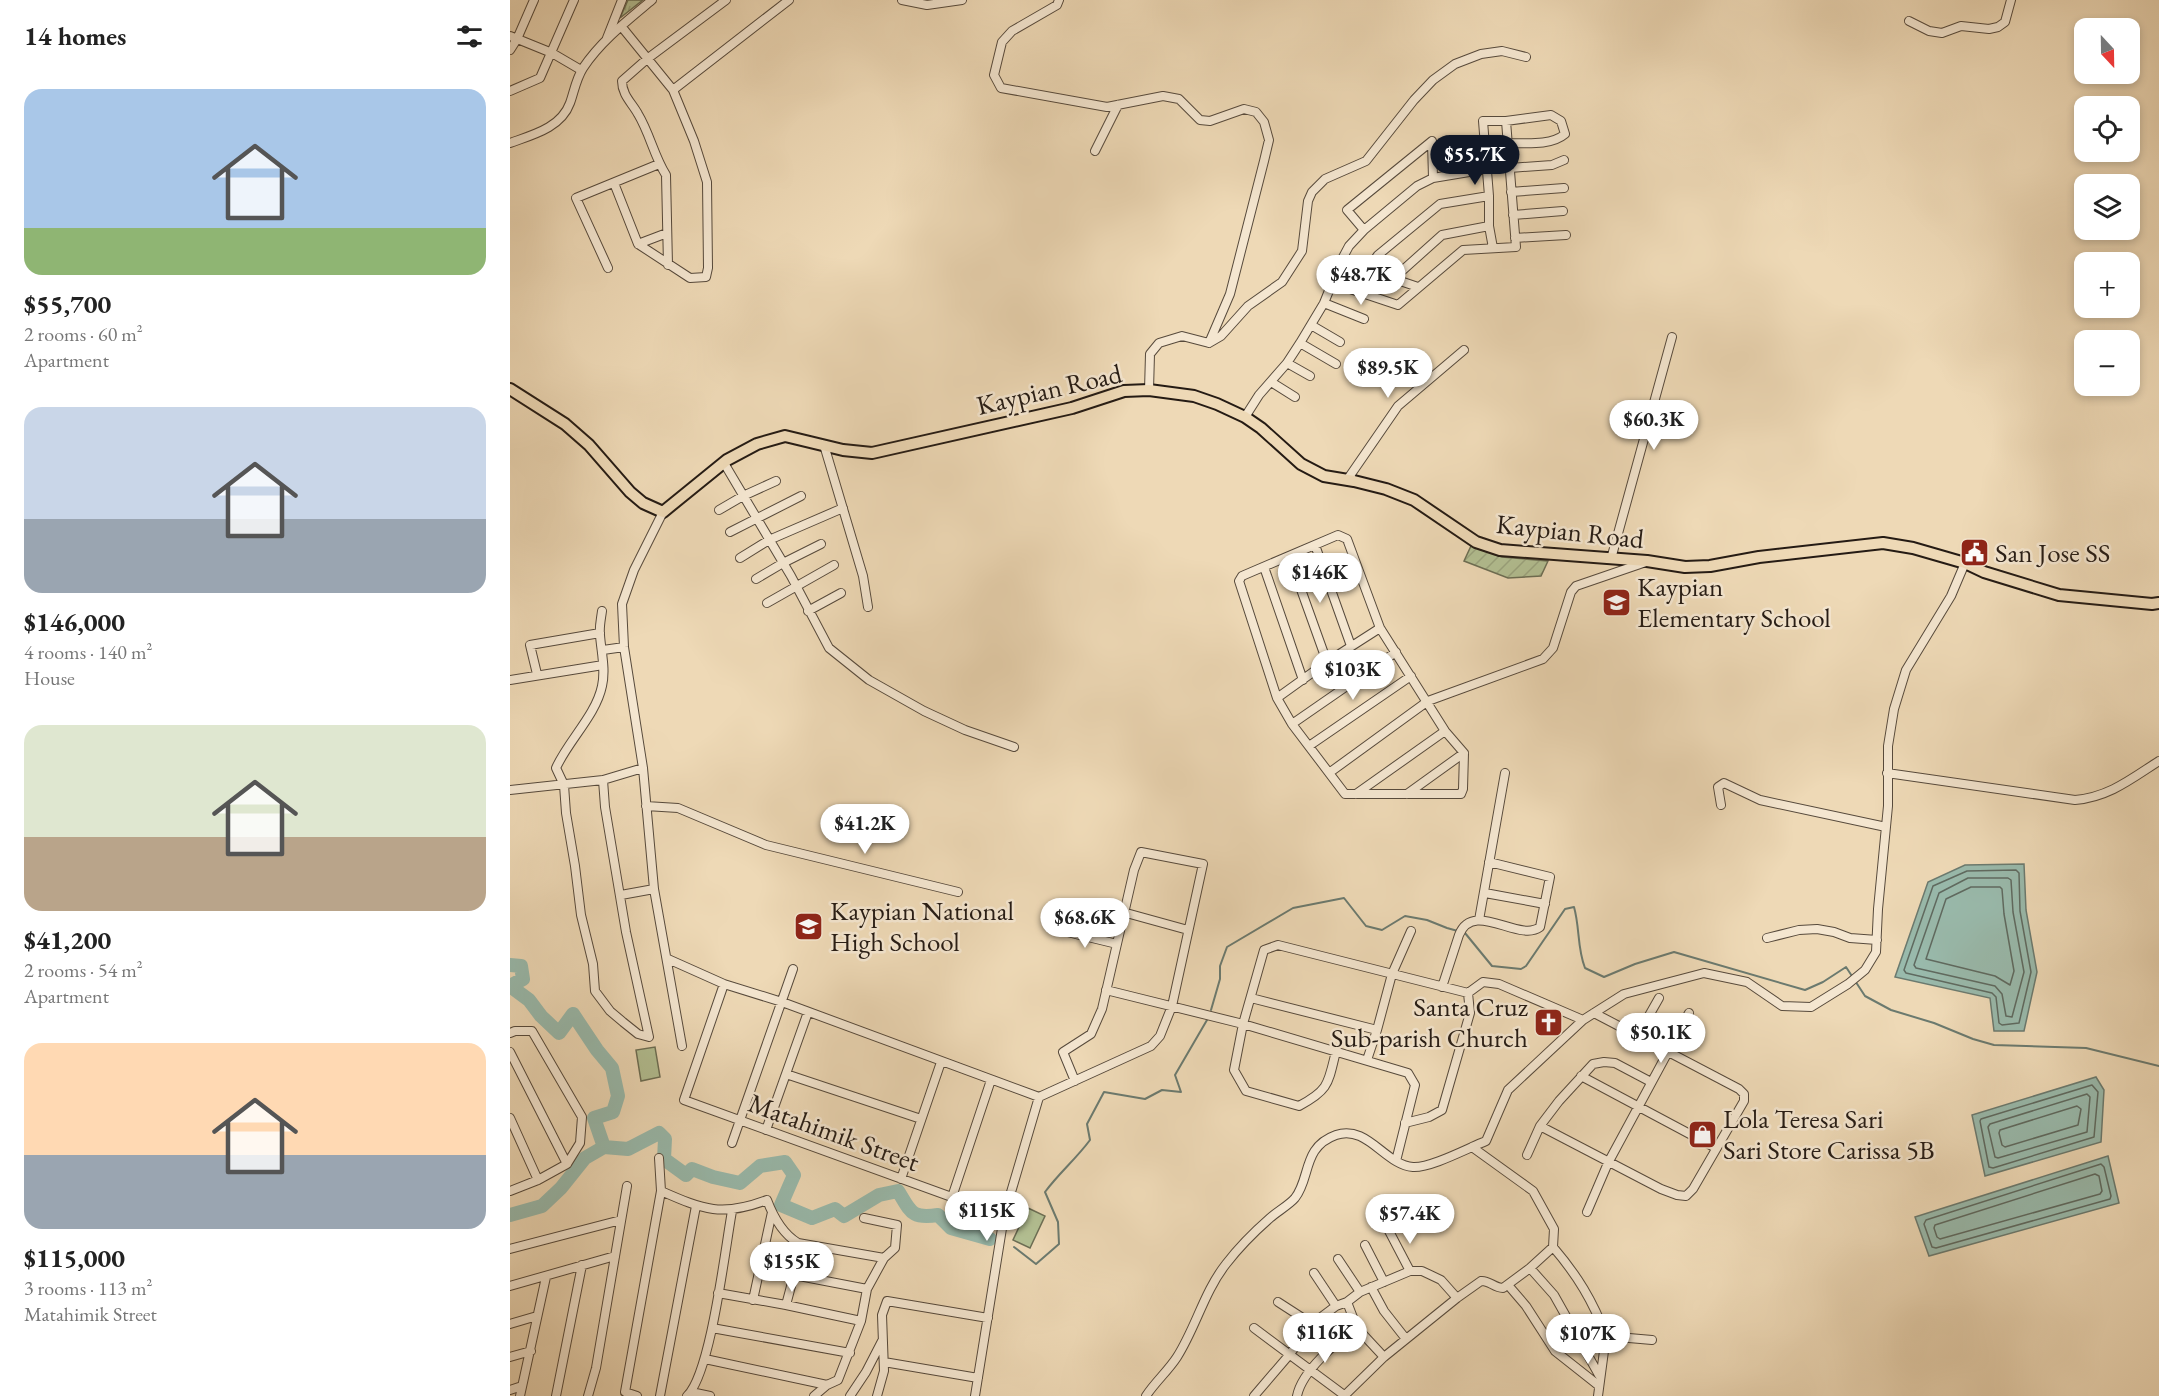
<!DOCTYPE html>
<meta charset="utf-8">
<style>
body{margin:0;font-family:"EB Garamond",serif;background:#f2f2f2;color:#222;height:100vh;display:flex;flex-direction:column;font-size:22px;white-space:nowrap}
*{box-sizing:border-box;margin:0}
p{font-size:20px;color:#767676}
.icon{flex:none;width:33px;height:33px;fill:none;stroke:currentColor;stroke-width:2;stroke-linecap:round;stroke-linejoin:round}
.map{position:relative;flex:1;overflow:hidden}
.drawer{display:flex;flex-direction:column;background:#fff;width:510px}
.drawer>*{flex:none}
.needle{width:39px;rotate:158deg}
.tools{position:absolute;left:1564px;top:18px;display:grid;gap:12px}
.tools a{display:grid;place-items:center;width:66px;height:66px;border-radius:12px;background:#fff;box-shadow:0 3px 9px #0003;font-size:30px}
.price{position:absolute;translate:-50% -51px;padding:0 14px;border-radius:21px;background:#fff;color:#222;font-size:20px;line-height:39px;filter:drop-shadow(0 2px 3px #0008)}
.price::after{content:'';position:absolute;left:50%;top:36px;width:18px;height:14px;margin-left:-9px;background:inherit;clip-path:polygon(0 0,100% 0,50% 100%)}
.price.selected{background:#111827;color:#fff}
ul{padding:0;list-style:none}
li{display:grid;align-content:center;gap:12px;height:318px;padding:0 24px}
li span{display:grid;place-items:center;height:186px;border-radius:18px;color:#555}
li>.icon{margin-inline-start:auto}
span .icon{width:108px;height:108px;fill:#fffc;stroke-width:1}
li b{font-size:26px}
h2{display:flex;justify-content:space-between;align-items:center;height:72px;padding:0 24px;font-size:26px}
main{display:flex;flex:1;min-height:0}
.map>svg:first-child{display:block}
.grass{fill:url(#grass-tufts);stroke:#6c6e54;stroke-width:1.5}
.garden{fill:url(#garden-furrows);stroke:#6c6e54;stroke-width:1.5}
.pitch{fill:#b3c093;stroke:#6c6e54;stroke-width:1.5}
.water{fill:#99baac;stroke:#6b7a6f;stroke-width:1.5}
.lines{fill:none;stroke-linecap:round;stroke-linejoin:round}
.shore{stroke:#5f6a60;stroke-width:1.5}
.stream{stroke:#6b7a6f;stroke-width:2}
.river{stroke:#99baac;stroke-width:14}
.minor-casing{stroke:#574a3c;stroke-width:10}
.major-casing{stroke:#251b14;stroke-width:14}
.minor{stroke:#f4e6d0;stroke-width:8}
.major{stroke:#eed9b6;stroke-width:10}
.labels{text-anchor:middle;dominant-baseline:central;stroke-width:5;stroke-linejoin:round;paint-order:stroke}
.street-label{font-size:27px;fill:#251b14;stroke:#f4e6d0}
.poi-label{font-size:27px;fill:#251b14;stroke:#f4e6d0;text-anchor:start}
</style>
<main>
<section class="drawer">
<h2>14 homes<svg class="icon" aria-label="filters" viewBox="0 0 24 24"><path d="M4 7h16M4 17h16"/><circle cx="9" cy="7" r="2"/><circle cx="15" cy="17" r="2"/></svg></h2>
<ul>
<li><span style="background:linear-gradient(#a9c7e8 75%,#8fb573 0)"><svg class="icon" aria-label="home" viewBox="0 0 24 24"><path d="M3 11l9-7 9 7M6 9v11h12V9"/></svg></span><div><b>$55,700</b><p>2 rooms · 60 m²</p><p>Apartment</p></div></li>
<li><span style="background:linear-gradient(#c9d6e8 60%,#9aa5b1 0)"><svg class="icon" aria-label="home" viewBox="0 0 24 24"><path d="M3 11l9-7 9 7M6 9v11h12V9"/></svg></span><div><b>$146,000</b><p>4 rooms · 140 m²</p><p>House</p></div></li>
<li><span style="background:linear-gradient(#dfe7d0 60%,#b9a48a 0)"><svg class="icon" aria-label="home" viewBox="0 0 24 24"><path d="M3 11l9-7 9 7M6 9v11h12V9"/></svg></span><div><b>$41,200</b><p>2 rooms · 54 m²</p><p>Apartment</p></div></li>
<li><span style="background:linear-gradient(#ffd9b3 60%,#9aa5b1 0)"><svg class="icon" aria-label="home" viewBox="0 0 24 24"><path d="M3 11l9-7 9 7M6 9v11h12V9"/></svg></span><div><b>$115,000</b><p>3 rooms · 113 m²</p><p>Matahimik Street</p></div></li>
</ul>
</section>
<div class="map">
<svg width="1649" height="1396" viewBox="0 0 1649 1396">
<defs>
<pattern id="grass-tufts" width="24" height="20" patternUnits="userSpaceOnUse" patternTransform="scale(1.5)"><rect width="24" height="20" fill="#b3c093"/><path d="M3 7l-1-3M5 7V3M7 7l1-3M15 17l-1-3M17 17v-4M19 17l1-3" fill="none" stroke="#9aa47e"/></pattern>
<pattern id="garden-furrows" width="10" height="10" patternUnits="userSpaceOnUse" patternTransform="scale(1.5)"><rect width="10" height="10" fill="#b3c093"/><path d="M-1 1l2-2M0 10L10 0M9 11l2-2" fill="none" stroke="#9aa47e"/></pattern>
</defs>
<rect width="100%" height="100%" fill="#eed9b6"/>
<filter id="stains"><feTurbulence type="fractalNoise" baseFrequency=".00333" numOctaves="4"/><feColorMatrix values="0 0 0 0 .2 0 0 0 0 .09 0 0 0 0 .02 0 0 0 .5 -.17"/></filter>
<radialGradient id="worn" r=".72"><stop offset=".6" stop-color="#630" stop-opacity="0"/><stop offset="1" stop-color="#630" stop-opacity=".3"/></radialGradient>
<path class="grass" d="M118,0H133L110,18Z"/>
<path class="garden" d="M961,546L992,557L1038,561L1031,576L998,578L954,561Z"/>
<path class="pitch" d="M145,1047L150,1077L131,1081L126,1050Z
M518,1208L535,1216L520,1248L503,1240Z"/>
<path class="water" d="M1514,864L1516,910L1527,972L1514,1031H1484L1480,998L1385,977L1418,882L1455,865Z
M1586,1077L1594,1090L1591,1142L1475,1176L1462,1115Z
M1598,1156L1609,1203L1419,1256L1405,1217Z"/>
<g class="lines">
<path class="shore" d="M1506,870L1509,873L1510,911L1521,972L1509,1023L1492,1025L1489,1023L1486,997L1482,993L1396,973L1394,970L1423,886L1457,871Z
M1458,878H1498L1501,880L1503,912L1514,972L1502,1017L1496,1016L1492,994L1485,986L1406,968L1404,965L1429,893Z
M1461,887H1490L1492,889L1494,914L1504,971L1500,985L1485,976L1416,959L1436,899Z
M1582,1085L1588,1092L1584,1137L1483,1168L1479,1167L1470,1121L1471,1119Z
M1577,1094L1580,1097L1577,1132L1488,1158L1485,1157L1478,1127L1480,1124Z
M1567,1106L1571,1109L1568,1125L1495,1147L1492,1145L1489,1133L1490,1130Z
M1591,1164L1594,1167L1601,1196L1600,1199L1426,1248L1422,1247L1414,1224L1416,1220Z
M1585,1174L1589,1176L1592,1191L1590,1194L1430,1239L1427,1237L1424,1228L1425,1225Z"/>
<path class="stream" d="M701,1010L710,979V966L717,947L783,908L834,898L856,926L872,930L895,916L917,920L937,928L955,933L982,966L1011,969L1016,966L1055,909L1064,907C1070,928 1067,948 1075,968L1094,977L1125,964L1164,952L1295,990L1313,982L1336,967L1355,996L1381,1010L1424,1023L1463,1039L1484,1045L1576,1048L1649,1066
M504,1247L526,1264L549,1244L548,1222L535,1192C549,1173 566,1159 580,1140L577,1124L594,1092L635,1099L652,1090L671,1092L665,1075L697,1020"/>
<path class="river" d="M0,965L11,966L13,979L0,986L19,1000L31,1016L49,1033L63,1014L87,1050L102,1068L108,1096L103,1112L84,1118L94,1147
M0,1215L32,1206L51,1188L75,1158L94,1147L118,1149L149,1133L155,1139L154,1159L176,1175L182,1169L203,1177L230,1183L250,1166L275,1162L284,1175L271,1205L302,1218L325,1209L334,1216L369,1195L388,1191C401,1212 401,1219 428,1215L441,1228L480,1239"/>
<defs>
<path id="minor" d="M392,0L417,5L452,0
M549,0L547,5L502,31L492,42L484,75L491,88L597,107L653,96L669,99L690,120L700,121L734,109L746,112L754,122L759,140L754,161L720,294L699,343
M1399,21L1419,31L1432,33L1451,26L1479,29L1488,27L1495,22L1501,0
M111,26L163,90L279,0
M0,36L42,53L71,70
M97,38L112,0
M0,50L7,39L24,0
M0,91L30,78L64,0
M0,143C22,135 51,128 60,103C64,92 66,79 73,68C91,41 117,21 142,0
M585,151L608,105
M1000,168L1042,165L1054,160
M104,183L128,244L180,278L196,277L198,268L197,182L184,141L163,90
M1001,192L1054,188
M1003,215L1053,211
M854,230L837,210L922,141L923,178
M1005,238L1056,235
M128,244L157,233
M983,248L979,226V196L973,121H996L1041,115L1051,121L1055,134C1041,146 1016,143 998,143
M831,261L908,287
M158,265L156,175C144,156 140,134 128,114C122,103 112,95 112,81L137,59L216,0
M98,268L66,198L149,164
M858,269L868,255L930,204L979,196
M884,278L932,235L979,226
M822,283L888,305L953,250L1006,247L996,121
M814,303L854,319
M801,325L830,342
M790,343L826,364
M777,363L800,376
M761,382L785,397
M639,390L640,354L649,343L672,336L699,343L711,336L738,306L772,282L792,251L798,201L802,192L815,179L856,161L904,100L923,80L945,64L971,54L992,51L1016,57
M735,417L749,395L777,363L790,343L814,303L831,261L839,246L854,230L907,186L923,178L977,169
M314,445L353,576L358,607
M214,463L281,576L319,648L359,680L414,711L455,730L504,747
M837,480L888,406L954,350
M209,510L233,496L266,481
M153,512L124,570L112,604L114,647L133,768L144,889L172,1046
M220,532L291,496
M805,545L841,646
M779,556L817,662
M230,558L259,540L333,508
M1101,559L1162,337
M754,567L793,680
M246,579L273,563L311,544
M257,603L324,565
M92,611C91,619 89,627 90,635C91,651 96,669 92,686C86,715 58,741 46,768L54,785L56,813L65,866L71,915L83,964L85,991L100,1011L113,1022L128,1034L139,1037L116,932L95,807L93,780
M298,611L331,593
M93,650L114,647
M27,674L20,645L90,633
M0,680L93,665
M767,698L817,662L870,628L935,731L954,753L953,789L951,794H835L782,724L767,698L729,581L732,576L828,535L837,539L870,628
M782,724L886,652
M799,746L901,676
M819,773L918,701L1033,659L1043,648L1061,592L1066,586L1136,562
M1377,773L1565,800C1599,797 1621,779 1649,761
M0,790L93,780L133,768
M846,794L935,731
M897,794L954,753
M1211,805L1208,787L1214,783L1250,800L1376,827
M136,806L168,808L256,845L448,892
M975,893L1035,904
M111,895L144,889
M580,903L678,930
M969,920L995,773
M549,930L607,944
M1257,938L1289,930L1307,929L1324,932L1340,938L1367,940
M158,959L214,984L272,1002L529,1097L641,1046L650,1036L662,1006L693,864L631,852L624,870L592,1009L581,1034L553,1052L565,1081
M214,984L174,1100L494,1216
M932,987L949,935C963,899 1009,943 1030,927L1040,877L979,862
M596,990L733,1024L898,1073L905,1085L886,1161
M741,998L867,1030
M0,1033L5,1031H22L72,1117L70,1143L57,1164L28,1180L0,1191
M1128,1035L1149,998
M826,1051C818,1084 819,1090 789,1106L736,1091L724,1070L733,1024L754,950L768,945L958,993L973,982L989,984L1073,1020
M0,1052L57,1164
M857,1060L867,1030L882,974L901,931
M276,1074L411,1119
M1071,1076L1206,1148
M0,1118L28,1180
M895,1123L919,1117L932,1110L960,1013L958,993
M1030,1126L1151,1189L1167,1195L1176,1196L1183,1189L1234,1101V1094L1229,1089L1084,1013
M256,1130L298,1012
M222,1143L283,969
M962,1147L1023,1191L1044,1229L1043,1247
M1017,1155L1030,1126L1049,1101L1083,1064L1094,1062L1105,1063L1141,1082
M149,1158L151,1191C194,1210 212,1217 257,1200C263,1216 273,1234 288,1243L374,1258
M391,1179L431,1062
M442,1197L481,1080
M1077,1212L1098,1163L1179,1013
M879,1231L900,1271
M855,1245L874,1282
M0,1249L111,1220
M828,1259L850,1292
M1020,1268L1044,1295L1089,1375
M804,1273L826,1306
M284,1275L357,1289
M998,1285L1016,1306L1045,1351L1088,1385
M0,1286L105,1256
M861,1287L874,1311L896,1339
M208,1293L276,1305L351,1321
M243,1300L262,1212
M768,1302L802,1324
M837,1302L847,1328L874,1357
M276,1305L284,1275L288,1243
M0,1324L27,1316
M202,1328L340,1353
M744,1328L834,1395
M0,1357L21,1351
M195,1359L317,1385
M374,1362L468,1378
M0,1390L12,1386
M181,1392L200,1396
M10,1396L36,1277
M46,1396L72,1265
M78,1396L86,1368L117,1186
M127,1396L115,1392L151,1191
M150,1396L186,1206
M177,1396C201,1373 215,1249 222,1211
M304,1396L317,1385L328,1380L351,1321L357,1289L374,1258L385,1248L387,1225L354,1218
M340,1396L356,1372L372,1341
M367,1396L374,1371L372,1315L377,1301L478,1318
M465,1396L494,1216L529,1097
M636,1396C645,1382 658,1371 667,1357C686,1327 694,1292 716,1264C729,1247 744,1232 760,1218C768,1211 779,1205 785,1198C801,1178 792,1147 826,1135C857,1124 875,1165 903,1167C921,1168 958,1148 976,1141L998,1090L1073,1020L1114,994L1194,973L1237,982L1272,1006L1301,1007L1338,984L1355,970L1366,952L1368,909L1378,806V746L1384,709L1396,670L1441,596L1455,563
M744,1396L780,1354L802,1324L826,1306L837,1302L850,1292L900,1271H912L931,1280L947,1298
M787,1396C792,1371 826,1342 847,1328
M834,1396L874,1357L947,1298L971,1281C979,1280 984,1288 993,1288L1020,1268L1043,1247C1067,1275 1083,1301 1096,1336L1142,1340
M1088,1396L1096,1336"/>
<path id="major" d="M0,389L55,424L79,445L120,492L133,503L153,512L217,460L247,444L275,436L333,450L362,453L562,408L614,391L639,390L684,396L707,404L735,417L751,428L791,464L814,476L844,481L876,489L904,500L966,542L990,550L1137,561L1175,567L1200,566L1249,557L1373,543L1403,548L1455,563L1474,572L1549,595L1642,604L1649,603"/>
</defs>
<use href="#minor" class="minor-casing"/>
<use href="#major" class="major-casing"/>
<use href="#minor" class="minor"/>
<use href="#major" class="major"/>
</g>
<defs>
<symbol id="civic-square" viewBox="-11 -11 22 22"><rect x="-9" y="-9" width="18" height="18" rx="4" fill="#8f2418" stroke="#f4e6d0"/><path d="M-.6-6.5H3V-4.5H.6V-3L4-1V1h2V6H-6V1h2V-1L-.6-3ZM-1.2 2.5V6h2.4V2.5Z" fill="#fff"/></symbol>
<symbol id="school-square" viewBox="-11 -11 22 22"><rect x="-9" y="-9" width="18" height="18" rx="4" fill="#8f2418" stroke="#f4e6d0"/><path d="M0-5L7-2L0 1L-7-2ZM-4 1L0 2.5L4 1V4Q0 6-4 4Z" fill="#fff"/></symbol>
<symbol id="church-square" viewBox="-11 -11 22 22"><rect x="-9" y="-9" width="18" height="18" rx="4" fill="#8f2418" stroke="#f4e6d0"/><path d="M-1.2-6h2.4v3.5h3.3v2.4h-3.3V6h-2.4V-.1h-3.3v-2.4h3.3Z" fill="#fff"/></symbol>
<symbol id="shop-square" viewBox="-11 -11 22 22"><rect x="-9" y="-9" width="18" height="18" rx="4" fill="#8f2418" stroke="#f4e6d0"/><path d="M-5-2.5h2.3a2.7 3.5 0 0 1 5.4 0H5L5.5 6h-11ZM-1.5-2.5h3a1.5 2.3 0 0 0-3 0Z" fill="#fff"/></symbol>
</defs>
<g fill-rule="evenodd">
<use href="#civic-square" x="1448" y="536" width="33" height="33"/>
<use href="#school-square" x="1090" y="586" width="33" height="33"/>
<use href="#school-square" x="282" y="910" width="33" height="33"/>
<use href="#church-square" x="1022" y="1006" width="33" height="33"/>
<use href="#shop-square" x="1176" y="1118" width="33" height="33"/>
</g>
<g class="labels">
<g class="street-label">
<text transform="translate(539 389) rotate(-13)">Kaypian Road</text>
<text transform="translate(1060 531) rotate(6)">Kaypian Road</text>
<text transform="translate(324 1132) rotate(20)">Matahimik Street</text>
</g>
<g class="poi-label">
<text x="1485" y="552">San Jose SS</text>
<text x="1127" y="586">Kaypian<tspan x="1127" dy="31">Elementary School</tspan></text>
<text x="320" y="910">Kaypian National<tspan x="320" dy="31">High School</tspan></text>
<text x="1018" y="1006" text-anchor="end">Santa Cruz<tspan x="1018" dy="31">Sub-parish Church</tspan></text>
<text x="1213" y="1118">Lola Teresa Sari<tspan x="1213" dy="31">Sari Store Carissa 5B</tspan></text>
</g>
</g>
<rect width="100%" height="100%" filter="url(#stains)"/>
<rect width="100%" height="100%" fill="url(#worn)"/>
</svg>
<div class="tools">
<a><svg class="needle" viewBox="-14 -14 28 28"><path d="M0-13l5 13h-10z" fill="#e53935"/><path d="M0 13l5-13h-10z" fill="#767676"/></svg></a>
<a><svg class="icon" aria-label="locate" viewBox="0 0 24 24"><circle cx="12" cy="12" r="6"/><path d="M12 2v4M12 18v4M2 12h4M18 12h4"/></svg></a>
<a><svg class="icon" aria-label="layers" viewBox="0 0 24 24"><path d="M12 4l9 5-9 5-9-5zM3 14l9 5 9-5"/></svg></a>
<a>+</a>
<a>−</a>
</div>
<b class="price selected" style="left:965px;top:186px">$55.7K</b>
<b class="price" style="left:851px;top:306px">$48.7K</b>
<b class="price" style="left:878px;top:399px">$89.5K</b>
<b class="price" style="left:1144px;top:451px">$60.3K</b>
<b class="price" style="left:810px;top:604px">$146K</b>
<b class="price" style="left:843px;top:701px">$103K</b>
<b class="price" style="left:355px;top:855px">$41.2K</b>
<b class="price" style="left:575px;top:949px">$68.6K</b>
<b class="price" style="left:1151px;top:1064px">$50.1K</b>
<b class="price" style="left:477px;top:1242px">$115K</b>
<b class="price" style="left:900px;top:1245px">$57.4K</b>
<b class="price" style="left:282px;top:1293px">$155K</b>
<b class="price" style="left:815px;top:1364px">$116K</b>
<b class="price" style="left:1078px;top:1365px">$107K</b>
</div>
</main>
